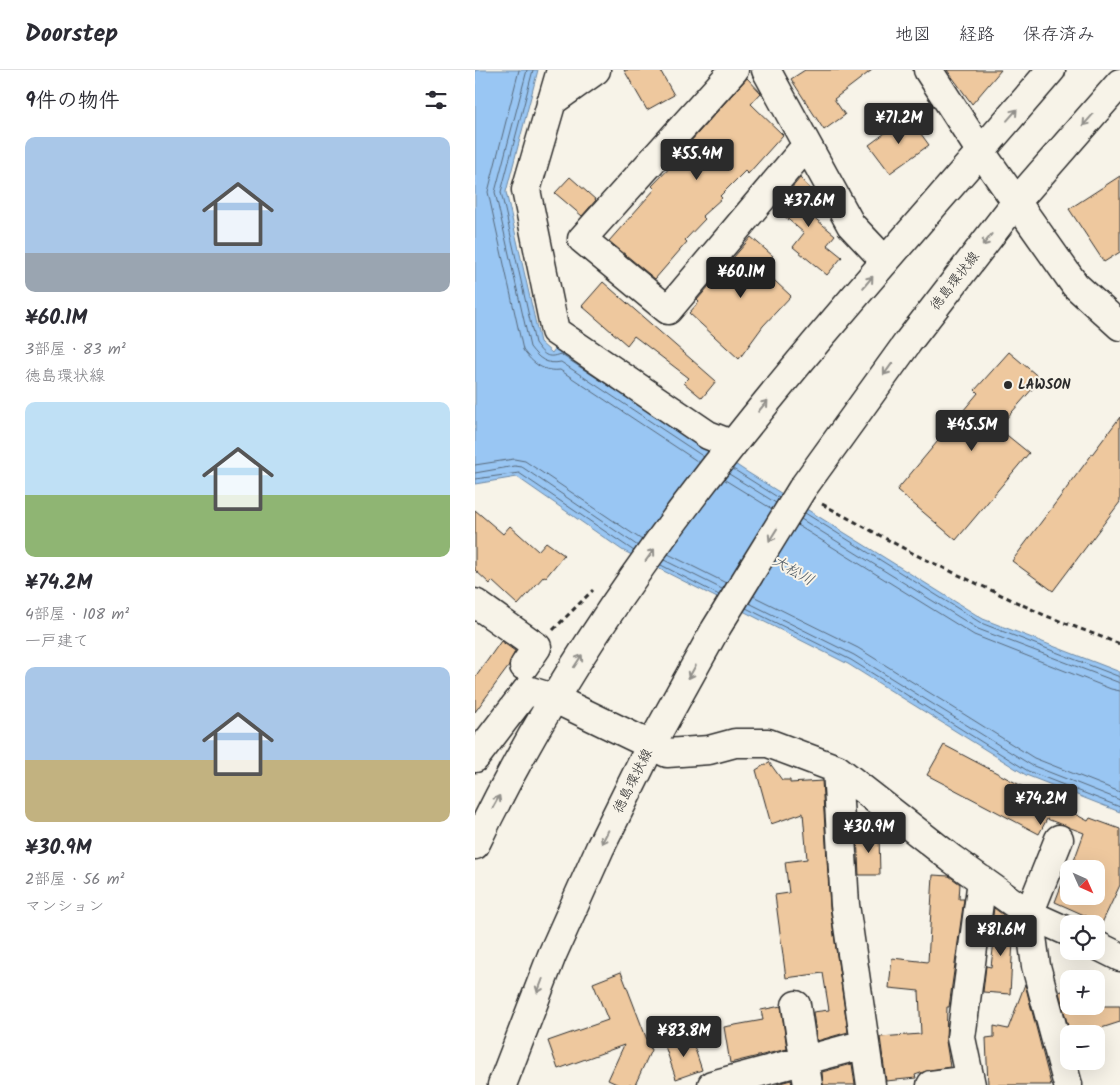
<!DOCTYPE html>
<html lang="ja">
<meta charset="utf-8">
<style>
body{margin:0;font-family:Kalam,"Klee One",sans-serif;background:#f7f7f7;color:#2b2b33;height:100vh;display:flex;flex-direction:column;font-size:19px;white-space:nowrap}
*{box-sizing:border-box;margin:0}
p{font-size:16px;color:#7c7c81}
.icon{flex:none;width:28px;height:28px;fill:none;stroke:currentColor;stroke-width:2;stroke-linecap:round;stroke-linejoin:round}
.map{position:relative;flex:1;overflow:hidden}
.side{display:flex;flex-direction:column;background:#fff;width:475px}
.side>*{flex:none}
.needle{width:32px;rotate:135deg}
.fabs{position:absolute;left:585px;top:790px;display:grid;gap:10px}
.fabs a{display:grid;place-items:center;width:45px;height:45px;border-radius:10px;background:#fff;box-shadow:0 5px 20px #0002;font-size:25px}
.price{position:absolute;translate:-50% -42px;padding:0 11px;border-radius:5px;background:#2b2b2b;color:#fff;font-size:16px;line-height:32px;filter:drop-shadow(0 1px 2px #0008)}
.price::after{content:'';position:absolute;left:50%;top:30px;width:15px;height:11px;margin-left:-8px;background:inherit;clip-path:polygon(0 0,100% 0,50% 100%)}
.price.on{background:#222;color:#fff}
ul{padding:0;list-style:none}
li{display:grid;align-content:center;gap:10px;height:265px;padding:0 25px}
li span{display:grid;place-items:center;height:155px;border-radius:10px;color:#555}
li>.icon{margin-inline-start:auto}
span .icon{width:90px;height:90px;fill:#fffc;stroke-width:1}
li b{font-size:21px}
h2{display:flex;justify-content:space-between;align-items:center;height:60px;padding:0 25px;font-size:21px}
header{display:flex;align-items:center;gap:30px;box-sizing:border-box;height:70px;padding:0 25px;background:#fff;border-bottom:1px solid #e1e1e2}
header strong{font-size:24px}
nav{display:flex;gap:28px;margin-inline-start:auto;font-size:18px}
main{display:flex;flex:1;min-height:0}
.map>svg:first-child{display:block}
.water{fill:#99c6f3;stroke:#6d88a3}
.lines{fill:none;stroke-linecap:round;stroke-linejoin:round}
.shore{stroke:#57697b;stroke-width:1}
.building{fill:#eec89e;stroke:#2b2b2b}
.minor-casing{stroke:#2b2b2b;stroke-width:31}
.primary-casing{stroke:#2b2b2b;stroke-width:31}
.path{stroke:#2b2b2b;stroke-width:3;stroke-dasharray:5 4;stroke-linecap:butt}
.minor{stroke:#f7f3e8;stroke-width:28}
.primary{stroke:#f7f3e8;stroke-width:28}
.oneway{stroke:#918f8a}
.poi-dot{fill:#2b2b2b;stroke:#f7f3e8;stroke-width:2}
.labels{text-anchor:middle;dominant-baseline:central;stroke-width:4;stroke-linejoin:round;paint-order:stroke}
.street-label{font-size:14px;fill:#2b2b2b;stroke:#f7f3e8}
.poi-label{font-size:14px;font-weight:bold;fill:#2b2b2b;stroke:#f7f3e8;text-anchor:start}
.water-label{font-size:15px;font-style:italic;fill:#46525d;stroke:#f7f3e8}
</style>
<header>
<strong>Doorstep</strong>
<nav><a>地図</a><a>経路</a><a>保存済み</a></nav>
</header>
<main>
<section class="side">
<h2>9件の物件<svg class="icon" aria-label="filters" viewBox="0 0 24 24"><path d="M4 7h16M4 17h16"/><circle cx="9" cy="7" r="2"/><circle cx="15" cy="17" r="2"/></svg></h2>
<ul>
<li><span style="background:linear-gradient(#a9c7e8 75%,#9aa5b1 0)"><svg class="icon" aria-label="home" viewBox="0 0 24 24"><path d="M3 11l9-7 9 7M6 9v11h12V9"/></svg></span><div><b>¥60.1M</b><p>3部屋 · 83 m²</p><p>徳島環状線</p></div></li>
<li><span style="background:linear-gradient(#bfe0f5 60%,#8fb573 0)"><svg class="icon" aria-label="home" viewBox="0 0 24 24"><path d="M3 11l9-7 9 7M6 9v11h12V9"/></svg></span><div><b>¥74.2M</b><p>4部屋 · 108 m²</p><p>一戸建て</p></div></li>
<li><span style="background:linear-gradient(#a9c7e8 60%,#c2b280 0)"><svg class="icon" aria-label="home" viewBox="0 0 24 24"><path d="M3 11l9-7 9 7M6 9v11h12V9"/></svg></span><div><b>¥30.9M</b><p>2部屋 · 56 m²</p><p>マンション</p></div></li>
</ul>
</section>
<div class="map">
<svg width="645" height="1015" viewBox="0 0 645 1015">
<rect width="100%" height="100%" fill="#f7f3e8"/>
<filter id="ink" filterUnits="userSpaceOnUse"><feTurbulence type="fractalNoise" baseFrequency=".02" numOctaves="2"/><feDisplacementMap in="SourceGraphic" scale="10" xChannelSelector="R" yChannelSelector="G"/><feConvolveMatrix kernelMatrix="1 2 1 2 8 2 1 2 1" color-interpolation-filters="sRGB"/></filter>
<g filter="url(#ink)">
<path class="water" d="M0,0H63L31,122L65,272L77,283L82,276L272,402L508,549L645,602V742L551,705L373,594L147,480L42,407L0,414Z"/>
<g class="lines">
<path class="shore" d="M44,0L13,122L48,280C58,294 69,302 85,300L225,393
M52,0L20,122L55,277C64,289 72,295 86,292L229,387
M58,0L26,122L60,273C69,285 72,289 85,284L145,323
M0,395L39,389L50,391L167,470
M258,399L304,428
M0,403L40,396L47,397L163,476
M254,404L301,433
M0,409L44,403L159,481
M250,410L297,439
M330,443L506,553L645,607
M326,449L503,559L645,613
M322,455L499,565L636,619L645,621
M193,484L251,513
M189,490L247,519
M186,495L244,525
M278,526L383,578L559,688L645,722
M274,533L379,585L556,695L645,730
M271,538L376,590L553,701L645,737"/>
</g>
<path class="building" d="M149,0H185L199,25L172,40Z
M330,0H397L359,29L370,45L349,60L316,9Z
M472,0H526L497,34Z
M272,8L286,23L276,34L308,65L273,104L270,101L245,126L247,128L227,146L230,149L210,170L212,172L180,209L134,171L180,119L177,116L209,83L207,81Z
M433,46L454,75L415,103L394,75Z
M645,106V182L629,192L594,139Z
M95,107L121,130L107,146L80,123Z
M325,108L342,126L330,140L360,165L352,175L367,187L352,205L318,177L329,163L300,138Z
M276,167L298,186L287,199L316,226L288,256L264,289L214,243L224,232L222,230Z
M128,212L241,311L227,328L209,313L214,308L159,266L152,275L107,236Z
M534,282L566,309L523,358L554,383L481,470L422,420L503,323L500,320Z
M645,347V432L578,521L537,491Z
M0,440L28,464L35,456L63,481L71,472L89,485L71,507L69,506L43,535L17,511L15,514L0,500Z
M26,571L40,581L34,596L0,642V608Z
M469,675L613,751L615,748L645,759V815L627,853L580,832L593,798L595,799L594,826H621V799H596L609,763L572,749L564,764L452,705Z
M294,692L307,710H315V713L347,711L355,837L373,962L342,971L338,942L354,940L348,903L311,908L300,825L314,823L310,792L332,789L328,743L296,754L281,700Z
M382,764H404L405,805H384Z
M458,805L474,806L485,814L484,829H489L474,937H472L471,971L475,997L454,1000L440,1005L441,1008L411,1011L405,967L446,964L444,921L414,918L417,888L453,892Z
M519,838L539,853L535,924L508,922L511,896L516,897L521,853H517Z
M146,902L176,980L160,1015H144L133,1010L149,975L83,999L73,971L133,950L118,913Z
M550,914L576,1015H513L511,968L519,967V956L533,959Z
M594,919V936H645V952L608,964H595L584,922Z
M306,936L312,979L255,993L249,957L288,950L286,940Z
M216,967L227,1000L201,1009L190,976Z
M377,994L380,1015H348L347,1002Z
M316,1010L317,1015H302V1014Z"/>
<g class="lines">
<defs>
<path id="minor" d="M86,0L51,120L80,261L233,365L256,374
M259,0L107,169L193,240L332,75
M291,0L376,155L410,191
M453,0L506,82L600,215L645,256
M76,32L121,0
M0,533L62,577L49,596
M0,688L52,620L78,628L192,683L234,680L260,673H293L362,699L477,789L554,844L594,862
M362,699L370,835L396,1015
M584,769L554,844L561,896L593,1015
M621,875L645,887
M321,935L333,1015
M237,1015L390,974
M456,1015L495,1010
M496,1015L486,968L507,810"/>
<path id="primary" d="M0,775C139,482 367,244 576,0
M27,1015L77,885L125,778L175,677L240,560L327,419L433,272L542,131L645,13"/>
</defs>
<use href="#minor" class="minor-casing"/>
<use href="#primary" class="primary-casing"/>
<path class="path" d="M347,434L441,485L569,545L645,574
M78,560L118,520"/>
<use href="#minor" class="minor"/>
<use href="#primary" class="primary"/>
</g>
<defs><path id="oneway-shaft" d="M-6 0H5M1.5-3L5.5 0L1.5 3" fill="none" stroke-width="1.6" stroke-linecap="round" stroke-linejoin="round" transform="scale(1.25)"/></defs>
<g class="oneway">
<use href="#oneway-shaft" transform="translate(537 45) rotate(-49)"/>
<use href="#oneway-shaft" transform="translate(613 50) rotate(131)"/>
<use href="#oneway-shaft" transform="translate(512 170) rotate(128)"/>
<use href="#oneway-shaft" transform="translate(393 212) rotate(-50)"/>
<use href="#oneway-shaft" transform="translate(413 299) rotate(126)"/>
<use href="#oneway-shaft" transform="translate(288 336) rotate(-50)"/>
<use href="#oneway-shaft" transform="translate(298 465) rotate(122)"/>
<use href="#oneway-shaft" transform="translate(175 485) rotate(-54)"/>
<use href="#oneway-shaft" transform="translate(103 591) rotate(-57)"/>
<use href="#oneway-shaft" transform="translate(217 602) rotate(119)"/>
<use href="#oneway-shaft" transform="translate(21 732) rotate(-61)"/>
<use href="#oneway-shaft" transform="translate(130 767) rotate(117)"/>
<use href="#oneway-shaft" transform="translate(65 916) rotate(111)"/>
</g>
</g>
<circle class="poi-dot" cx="533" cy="315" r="5"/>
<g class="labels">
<g class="street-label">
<text transform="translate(480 211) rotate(-52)">徳島環状線</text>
<text transform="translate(158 711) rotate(-63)">徳島環状線</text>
</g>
<g class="poi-label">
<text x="543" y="315">LAWSON</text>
</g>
<g class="water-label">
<text transform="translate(318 501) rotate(30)">大松川</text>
</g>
</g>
</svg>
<div class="fabs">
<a><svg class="needle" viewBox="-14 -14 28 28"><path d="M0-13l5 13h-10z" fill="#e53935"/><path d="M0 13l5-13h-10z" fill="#7c7c81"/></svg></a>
<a><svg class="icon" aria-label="locate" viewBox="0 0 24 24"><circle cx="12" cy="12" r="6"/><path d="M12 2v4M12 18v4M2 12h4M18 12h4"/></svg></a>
<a>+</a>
<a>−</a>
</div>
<b class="price" style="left:424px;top:75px">¥71.2M</b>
<b class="price" style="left:222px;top:111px">¥55.4M</b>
<b class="price" style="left:334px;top:158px">¥37.6M</b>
<b class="price on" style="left:266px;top:229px">¥60.1M</b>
<b class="price" style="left:497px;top:382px">¥45.5M</b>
<b class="price" style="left:566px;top:756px">¥74.2M</b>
<b class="price" style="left:394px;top:784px">¥30.9M</b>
<b class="price" style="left:526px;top:887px">¥81.6M</b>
<b class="price" style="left:209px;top:988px">¥83.8M</b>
</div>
</main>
